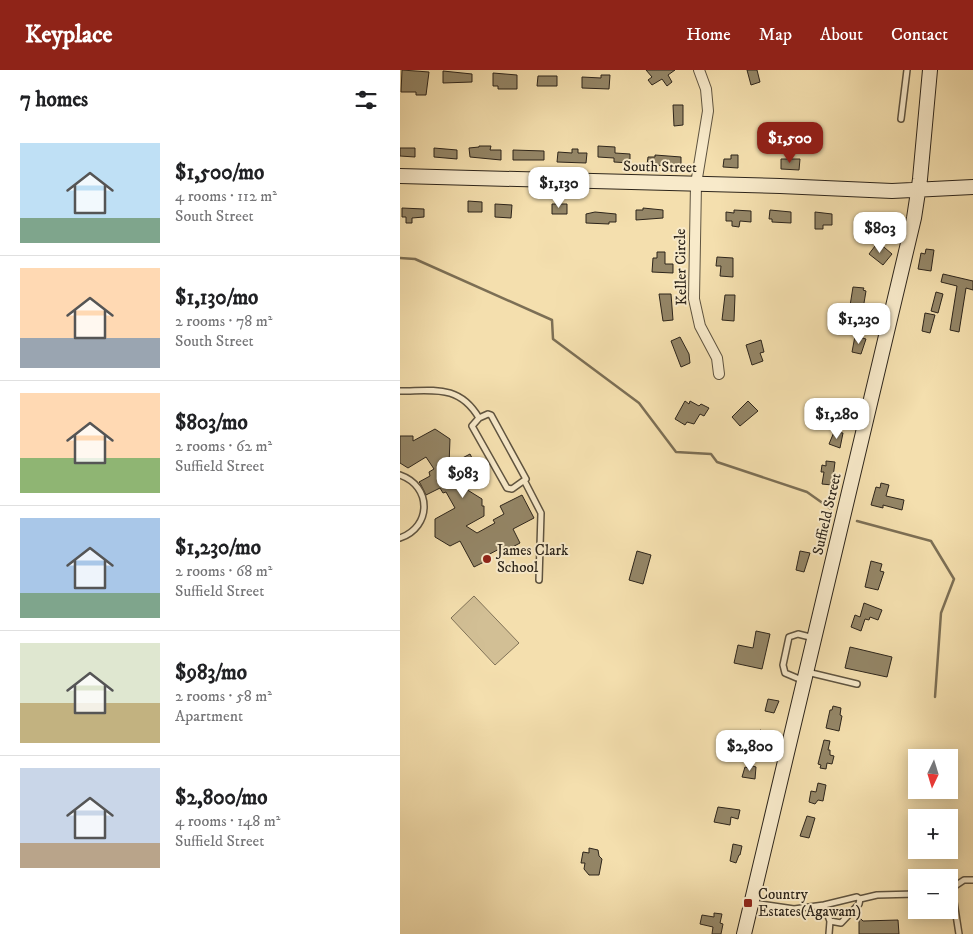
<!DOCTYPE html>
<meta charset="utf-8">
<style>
body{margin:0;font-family:"IM FELL DW Pica",serif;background:#f2f2f2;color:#202124;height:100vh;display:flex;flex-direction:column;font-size:19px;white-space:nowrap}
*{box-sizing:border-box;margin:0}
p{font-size:16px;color:#757577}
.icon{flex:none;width:28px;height:28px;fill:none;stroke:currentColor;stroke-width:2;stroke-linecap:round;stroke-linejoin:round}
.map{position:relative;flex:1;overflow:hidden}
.drawer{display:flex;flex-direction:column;background:#fff;width:400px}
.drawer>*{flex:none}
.needle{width:32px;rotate:184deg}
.tools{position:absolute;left:508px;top:679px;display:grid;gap:10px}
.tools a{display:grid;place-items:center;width:50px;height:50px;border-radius:0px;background:#fff;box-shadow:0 2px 12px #0003;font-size:25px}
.price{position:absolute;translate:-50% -42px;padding:0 11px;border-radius:10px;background:#fff;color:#222;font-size:16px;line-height:32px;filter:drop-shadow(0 1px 2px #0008)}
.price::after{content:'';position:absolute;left:50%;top:30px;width:15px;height:11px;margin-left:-8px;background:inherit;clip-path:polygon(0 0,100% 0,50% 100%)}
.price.current{background:#8f2418;color:#fff}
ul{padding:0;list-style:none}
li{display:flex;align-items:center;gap:15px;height:125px;padding:0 20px}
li+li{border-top:1px solid #e0e0e0}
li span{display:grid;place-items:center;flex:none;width:140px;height:100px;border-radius:0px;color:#555}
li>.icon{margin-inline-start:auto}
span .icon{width:60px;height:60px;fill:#fffc;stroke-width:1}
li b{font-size:21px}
h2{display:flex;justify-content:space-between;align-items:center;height:60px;padding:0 20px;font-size:21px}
header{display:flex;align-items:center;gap:30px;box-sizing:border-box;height:70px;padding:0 25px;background:#8f2418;color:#fff}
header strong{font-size:24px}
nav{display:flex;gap:28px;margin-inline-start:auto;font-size:18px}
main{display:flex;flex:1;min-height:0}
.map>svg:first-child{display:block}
.green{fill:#d2bf95;stroke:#807258}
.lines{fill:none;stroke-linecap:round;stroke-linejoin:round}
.stream{stroke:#7c6f55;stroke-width:2.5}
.building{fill:#948667;stroke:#2d251b}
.lane-casing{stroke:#5f5440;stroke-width:8}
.street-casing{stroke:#5f5440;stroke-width:12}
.secondary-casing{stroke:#2d251b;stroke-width:16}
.lane{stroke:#f8eaca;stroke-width:5}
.street{stroke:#f8eaca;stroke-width:10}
.secondary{stroke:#f8eaca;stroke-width:14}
.poi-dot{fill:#8f2418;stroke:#f8eaca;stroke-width:2}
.labels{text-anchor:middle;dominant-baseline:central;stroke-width:4;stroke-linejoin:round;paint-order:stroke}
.street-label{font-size:15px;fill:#2d251b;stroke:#f8eaca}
.poi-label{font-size:15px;fill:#2d251b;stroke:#f8eaca;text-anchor:start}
</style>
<header>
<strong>Keyplace</strong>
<nav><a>Home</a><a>Map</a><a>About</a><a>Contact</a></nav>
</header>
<main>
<section class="drawer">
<h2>7 homes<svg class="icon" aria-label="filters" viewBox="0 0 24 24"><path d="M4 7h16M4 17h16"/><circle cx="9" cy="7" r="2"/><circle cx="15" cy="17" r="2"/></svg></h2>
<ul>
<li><span style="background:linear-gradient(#bfe0f5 75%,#7fa58c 0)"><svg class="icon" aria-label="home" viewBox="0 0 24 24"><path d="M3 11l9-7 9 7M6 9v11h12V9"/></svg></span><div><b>$1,500/mo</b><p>4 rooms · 112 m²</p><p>South Street</p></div></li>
<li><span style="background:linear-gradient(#ffd9b3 70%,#9aa5b1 0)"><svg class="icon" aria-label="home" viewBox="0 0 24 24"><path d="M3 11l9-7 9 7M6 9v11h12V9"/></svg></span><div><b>$1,130/mo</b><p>2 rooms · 78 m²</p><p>South Street</p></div></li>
<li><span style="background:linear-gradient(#ffd9b3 65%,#8fb573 0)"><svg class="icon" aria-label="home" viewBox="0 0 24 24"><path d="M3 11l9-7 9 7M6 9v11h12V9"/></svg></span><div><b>$803/mo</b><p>2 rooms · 62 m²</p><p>Suffield Street</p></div></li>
<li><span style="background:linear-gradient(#a9c7e8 75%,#7fa58c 0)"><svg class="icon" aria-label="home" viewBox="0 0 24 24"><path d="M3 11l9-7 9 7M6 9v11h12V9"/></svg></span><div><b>$1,230/mo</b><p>2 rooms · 68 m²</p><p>Suffield Street</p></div></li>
<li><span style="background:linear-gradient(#dfe7d0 60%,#c2b280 0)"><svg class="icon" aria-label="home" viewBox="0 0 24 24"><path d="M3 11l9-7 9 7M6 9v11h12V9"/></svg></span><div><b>$983/mo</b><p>2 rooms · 58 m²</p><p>Apartment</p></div></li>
<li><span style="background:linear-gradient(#c9d6e8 75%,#b9a48a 0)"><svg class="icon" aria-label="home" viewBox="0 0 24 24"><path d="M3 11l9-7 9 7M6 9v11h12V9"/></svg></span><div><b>$2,800/mo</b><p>4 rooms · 148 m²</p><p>Suffield Street</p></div></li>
</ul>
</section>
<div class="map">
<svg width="573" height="864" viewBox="0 0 573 864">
<rect width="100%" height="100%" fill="#f4dfae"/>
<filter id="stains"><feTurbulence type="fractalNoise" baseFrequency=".004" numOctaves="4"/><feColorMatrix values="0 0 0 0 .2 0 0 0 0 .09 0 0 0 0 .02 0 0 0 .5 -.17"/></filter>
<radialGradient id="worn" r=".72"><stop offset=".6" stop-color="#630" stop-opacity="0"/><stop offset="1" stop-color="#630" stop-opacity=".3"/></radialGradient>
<path class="green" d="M74,526L119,573L95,595L51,548Z"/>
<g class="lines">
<path class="stream" d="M0,188L15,189L152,250L153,269L239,333L276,382L311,384L317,392L407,422L431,439
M457,451L531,471L554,509L541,543L535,627"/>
</g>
<path class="building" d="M2,0L29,2L26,25H16V22H1Z
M246,0H275L268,5L272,12L267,16L262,9L252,15L248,10L252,7Z
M347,0H357L360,12L351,15Z
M43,1L72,4V12L43,13Z
M93,3L117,5V19H98V16H93Z
M201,5H210L209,19L182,18V7L201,8Z
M138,6H157V16H137Z
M273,35H283V55L274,56Z
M79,76H91L90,80H101V90L70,87L69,78L79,77Z
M198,76L215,77V83L230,84V93L214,92V88L198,87Z
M0,78H15V87L0,86Z
M34,78L57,80V89L34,87Z
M172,79H178V83H187L186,93L157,92L158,82L172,83Z
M113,80L144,81V90H113Z
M255,85L281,87V96L247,95L248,87H255Z
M331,85H338V98L323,97L324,89H331Z
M381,89H400L399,100L381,99Z
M68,131L82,132V142H68Z
M95,134L112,135L111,148L95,147Z
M152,134H167V144H152Z
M2,138L24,139V147L12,148V153H6V147H2Z
M243,138L263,140V148L236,150V140H243Z
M334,140L351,141V152L340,151L339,157L332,156V151H326V142L334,143Z
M370,140L391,142V153L372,152V149H369Z
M195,142L216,144V152H209V154L186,153V144Z
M415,142L432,144V155H423V159H415Z
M478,172L492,184L483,195L469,184Z
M526,179L534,180L531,201L518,199L521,183L525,184Z
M257,182H265V194H273V203L252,202L253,188H257Z
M317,187L333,188V207L320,206L321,196H316Z
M543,204L573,211V220L566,218L559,262L550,260L557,216L541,212Z
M453,217L464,218L463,220L466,221L462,245L449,242Z
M536,222L543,224L538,243L531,241Z
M259,224H271L273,250L263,251Z
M325,225H335L334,251L322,250Z
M525,243L535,245L530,263L522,261Z
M455,266L466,269L461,284L452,282Z
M280,267L289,284L290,293L281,297L271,271Z
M361,270L364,282L360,283L363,291L352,295L346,275Z
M285,331L289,334L290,331L299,336L301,334L309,338L304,346L300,344L294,354L287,352L285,355L275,349Z
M348,331L358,341L340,356L332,347Z
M435,333L451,336L446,351L436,349L438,340L434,339Z
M35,359L50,369L49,395L70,384L74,392L77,390L84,404L61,416L82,429V436H84V446L66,456L77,463L95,453L93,450L104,444L100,436L122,425L134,448L113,459L120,473L105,481L103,477L86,486L88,490L74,497L60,471L50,476L35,467V449L55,438L46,422L43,423L40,418L26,425L20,413L19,412L30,406L29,402L34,399L26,387L8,398L0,393V366H13V371Z
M434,362L443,363L440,378L429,374Z
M426,391L435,392L432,415L422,414L424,402H421L422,395L426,396Z
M481,413L489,415L486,426L504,430L502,440L483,435V438L471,435L476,417L480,418Z
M237,481L251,485L243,514L229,510Z
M400,481L410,483L404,502L396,500Z
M471,491L482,494L480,501L484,502L478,520L465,517Z
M464,533L482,540L478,550L470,547L469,550L465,549L461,561L451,557L455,545L460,547Z
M356,561L370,564L362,599L334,593L338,575L353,578Z
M450,577L492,587L487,607L445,598Z
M368,629L379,631L374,643L365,641Z
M433,636L441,638L440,645L442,646L439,661L426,658L430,640H432Z
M360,660L369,663L366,674L363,673L360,683L352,680L354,674L356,675Z
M424,670L430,671L428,680H430V685L434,686L432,694L427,693L426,699L420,698L421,695L418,694Z
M349,695L356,697L355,709L342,707L345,697L348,698Z
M418,713L426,715L423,731L418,730L415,734L409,732L411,721L416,722Z
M318,737L340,740L338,749L331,747L330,755L314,752Z
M407,746L415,748L409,768L400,766Z
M333,774L342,776L340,785H339L336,793L330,791Z
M189,778L198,780L199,786L202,789L199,805H189L184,799L185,793H181L183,782L189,783Z
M314,843L322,844L320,853L323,854L321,864H312L313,857L300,854L302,845L314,847Z
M459,847L463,851L498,850L499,864H459Z"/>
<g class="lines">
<defs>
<path id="lane" d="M501,49L507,0
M0,321C33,321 59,314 79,348
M88,344L91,345L126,409L112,419L107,418L72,356L79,348Z
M0,405C32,416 32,457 0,468
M125,412L141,443L139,510
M407,602L457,614
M404,611L385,603L383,595L389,567L398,564L414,568
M552,819L559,864
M549,820L564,810H573
M460,829L459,834L441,853L430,851L424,835L457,827L460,829L477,825L516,824
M353,833L394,839L424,835
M429,864L430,851"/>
<path id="street" d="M299,0L306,19L308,41L296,114L294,229L300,256L317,288L319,304"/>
<path id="secondary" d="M0,106L380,116L492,121L573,117
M344,864L514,148L520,109L530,0"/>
</defs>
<use href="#lane" class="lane-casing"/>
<use href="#street" class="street-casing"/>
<use href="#secondary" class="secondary-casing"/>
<use href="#lane" class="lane"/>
<use href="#street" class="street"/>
<use href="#secondary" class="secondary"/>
</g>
<g class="poi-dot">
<circle cx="87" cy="489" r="5"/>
<rect x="343" y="828" width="10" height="10" rx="2.5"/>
</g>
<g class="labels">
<g class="street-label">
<text transform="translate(260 97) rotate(1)">South Street</text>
<text transform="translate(281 197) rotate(-91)">Keller Circle</text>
<text transform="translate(427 444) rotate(-77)">Suffield Street</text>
</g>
<g class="poi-label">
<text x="97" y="480">James Clark<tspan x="97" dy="17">School</tspan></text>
<text x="358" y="824">Country<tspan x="358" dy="17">Estates(Agawam)</tspan></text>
</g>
</g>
<rect width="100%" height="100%" filter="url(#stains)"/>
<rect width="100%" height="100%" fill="url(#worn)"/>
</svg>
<div class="tools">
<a><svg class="needle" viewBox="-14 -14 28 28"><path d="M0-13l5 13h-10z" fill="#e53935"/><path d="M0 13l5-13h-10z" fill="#757577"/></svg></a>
<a>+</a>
<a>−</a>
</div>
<b class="price current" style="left:390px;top:94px">$1,500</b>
<b class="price" style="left:159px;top:139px">$1,130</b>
<b class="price" style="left:480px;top:184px">$803</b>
<b class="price" style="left:459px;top:275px">$1,230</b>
<b class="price" style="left:437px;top:370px">$1,280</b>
<b class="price" style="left:63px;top:429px">$983</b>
<b class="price" style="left:350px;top:702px">$2,800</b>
</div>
</main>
